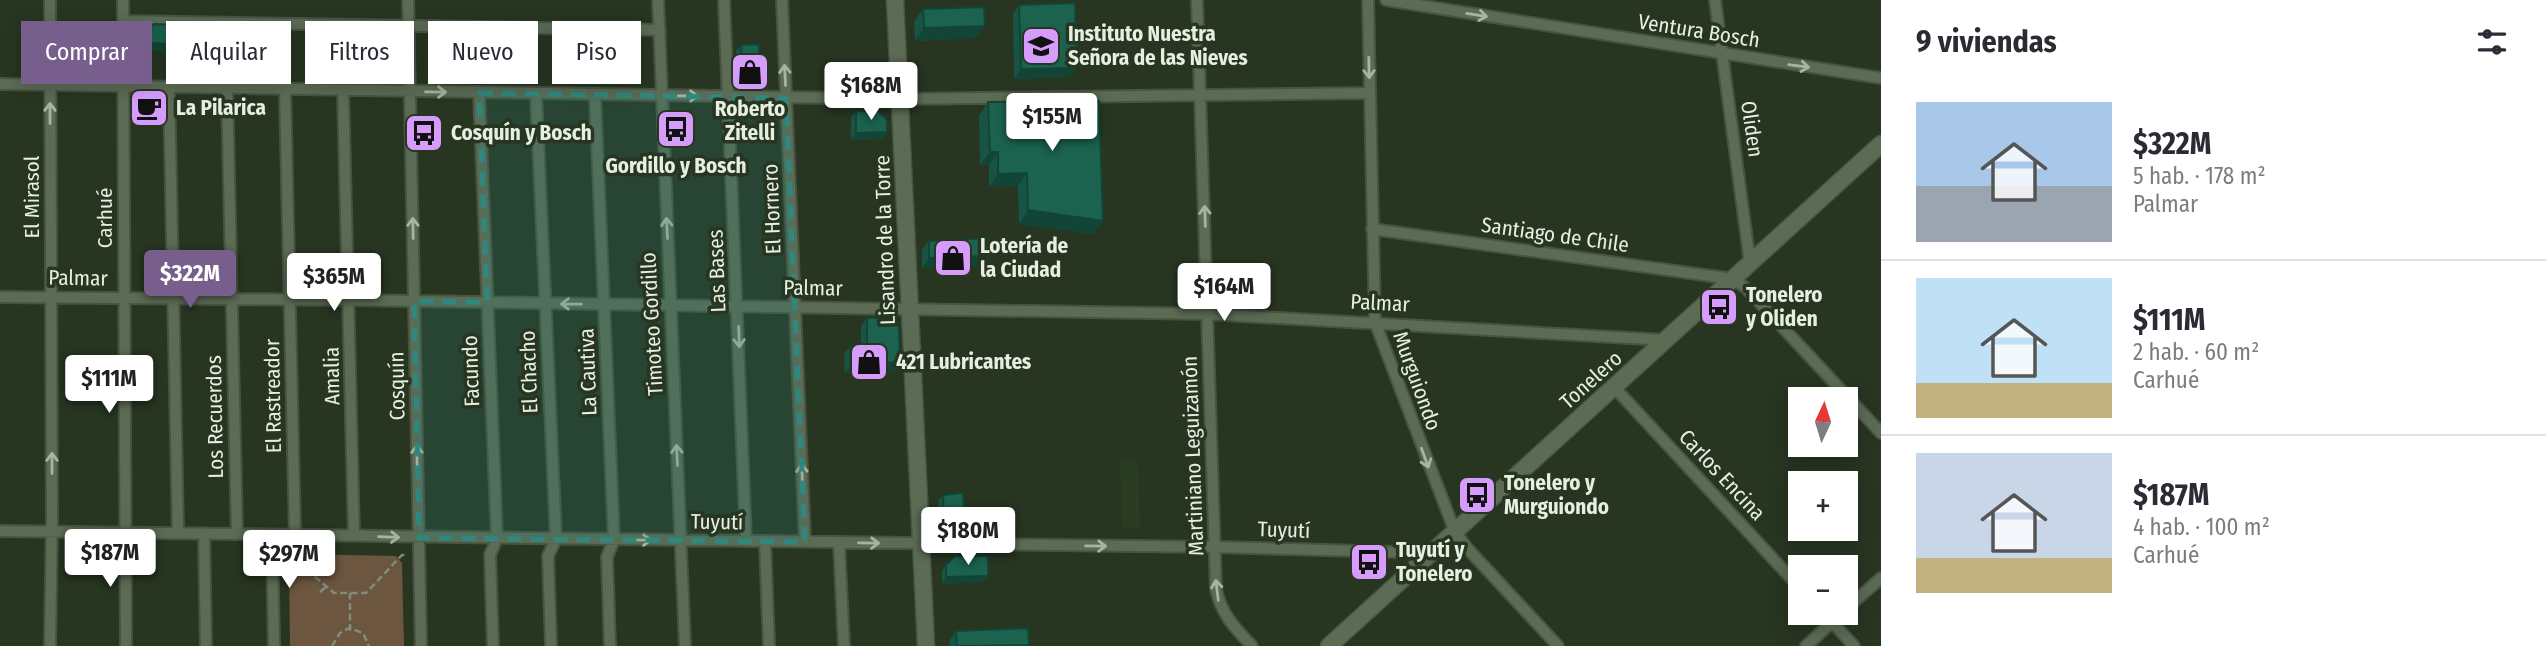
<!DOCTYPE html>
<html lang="es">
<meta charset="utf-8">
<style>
body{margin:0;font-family:"Fira Sans Condensed",sans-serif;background:#f2f2f3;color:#2b2b33;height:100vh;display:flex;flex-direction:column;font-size:26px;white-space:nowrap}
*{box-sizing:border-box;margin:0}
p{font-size:23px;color:#7c7c81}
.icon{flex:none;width:38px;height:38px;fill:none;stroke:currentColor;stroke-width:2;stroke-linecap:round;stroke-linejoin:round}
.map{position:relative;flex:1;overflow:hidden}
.side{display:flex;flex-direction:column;background:#fff;width:665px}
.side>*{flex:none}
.hud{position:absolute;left:21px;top:21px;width:665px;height:63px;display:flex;gap:14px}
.needle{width:46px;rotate:4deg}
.fabs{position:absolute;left:1788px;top:387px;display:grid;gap:14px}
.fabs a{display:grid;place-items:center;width:70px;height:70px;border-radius:0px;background:#fff;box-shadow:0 4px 18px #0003;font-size:35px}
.price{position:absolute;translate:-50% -60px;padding:0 16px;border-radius:7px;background:#fff;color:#222;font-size:23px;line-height:46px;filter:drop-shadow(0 2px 4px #0008)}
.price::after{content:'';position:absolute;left:50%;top:42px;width:21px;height:16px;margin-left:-10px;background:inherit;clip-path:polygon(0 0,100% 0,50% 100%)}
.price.active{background:#775e8d;color:#fff}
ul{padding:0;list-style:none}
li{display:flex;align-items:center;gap:21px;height:175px;padding:0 35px}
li+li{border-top:2px solid #e1e1e2}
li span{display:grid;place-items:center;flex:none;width:196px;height:140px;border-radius:0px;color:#555}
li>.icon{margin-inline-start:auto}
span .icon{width:84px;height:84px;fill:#fffc;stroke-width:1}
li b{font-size:30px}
h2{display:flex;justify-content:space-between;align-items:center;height:84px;padding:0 35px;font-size:30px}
.tag{padding:0 24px;border-radius:0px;background:#fff;box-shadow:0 4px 18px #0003;font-size:24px;line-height:63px}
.tag.active{background:#775e8d;color:#fff}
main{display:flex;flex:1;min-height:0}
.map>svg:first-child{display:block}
.built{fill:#2a3d23}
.green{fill:#6c563f}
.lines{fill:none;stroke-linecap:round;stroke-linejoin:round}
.street-casing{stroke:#475442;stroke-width:14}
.secondary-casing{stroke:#475442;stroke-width:19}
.path{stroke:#818d7c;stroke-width:2.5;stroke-dasharray:7 3.5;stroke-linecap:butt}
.street{stroke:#5b6b54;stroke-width:10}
.secondary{stroke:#5b6b54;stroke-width:16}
.wall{fill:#175444}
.shaded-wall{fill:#134537}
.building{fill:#1b624f;stroke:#134537;stroke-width:2}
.oneway{stroke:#a7b4a2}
.marked{fill:#2f887f;fill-opacity:0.2;stroke:#2f887f;stroke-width:5;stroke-dasharray:14 9;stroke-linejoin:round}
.labels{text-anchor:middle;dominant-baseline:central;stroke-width:7;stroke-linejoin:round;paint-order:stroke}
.street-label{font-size:21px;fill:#e5efe2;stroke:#273521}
.poi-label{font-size:21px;font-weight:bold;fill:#e5efe2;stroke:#273521;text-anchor:start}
</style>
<main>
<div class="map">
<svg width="1881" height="646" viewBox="0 0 1881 646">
<rect width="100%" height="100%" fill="#273521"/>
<path class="built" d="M1120,460L1138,461L1140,528L1122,527Z"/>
<path class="green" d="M295,554L396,556L402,563L404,646H290L289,560Z"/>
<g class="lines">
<defs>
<path id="street" d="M123,0L126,646
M408,0L421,646
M658,0L685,646
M724,0L746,541
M782,0L805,542
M1197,0L1216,589C1221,614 1235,628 1252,646
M1368,0L1375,322L1455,532L1467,548L1558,646
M1386,0L1881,78
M1715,0L1750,263
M124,21L660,30
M0,84L900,99L1369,93
M169,87L178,533
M227,88L237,534
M285,89L295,535
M343,90L354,536
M479,93L497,538L490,555L493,646
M536,94L556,539L548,556L551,646
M595,95L614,540L607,557L610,646
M1372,229L1733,279L1746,288L1881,433
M0,297L350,300L1208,314L1666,340
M1614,387L1801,589
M0,531L1215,547L1432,553
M204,534L206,646
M272,535L274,646
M765,542L769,646
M839,543L844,646
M1846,609L1881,578
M1823,612L1854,646
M50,646L52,516L50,0
M1806,646L1843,612"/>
<path id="secondary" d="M895,0L926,646
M1329,646L1881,144"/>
</defs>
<use href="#street" class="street-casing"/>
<use href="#secondary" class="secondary-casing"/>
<path class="path" d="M284,548L298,562L334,593H366L402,555H407
M320,592L327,586
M350,631V593
M332,646L340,633L349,628L363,633L369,646"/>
<use href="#street" class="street"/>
<use href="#secondary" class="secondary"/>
</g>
<path class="wall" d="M1019,5L1071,77L1014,79L1013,14Z
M923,9L976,38L915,41L914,22Z
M145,33L172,51L140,50V39Z
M741,45L755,78H747L737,68L736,51Z
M988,102L1093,234L1019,224L1018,186L989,187V165H980L979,116Z
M856,111L883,139L851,140V117Z
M929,241L984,266L922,268V250Z
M867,318L900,362L894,371L845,373L844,354L850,346L861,345V326Z
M943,495L960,526L939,525L938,501Z
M946,565L983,582L942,584V571Z
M956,631L1028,646H950L949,641Z"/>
<path class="shaded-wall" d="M985,26L976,38L915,41L924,28Z
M145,43L177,44L172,51L140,50Z
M1077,68L1071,77L1014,79L1021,69Z
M751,71H759L755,78H747Z
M887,132L883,139L851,140L856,133Z
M990,152H998L989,165H980Z
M1027,173L1018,186L989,187L998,174Z
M1028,210L1103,221L1093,234L1019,224Z
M990,256L984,266L922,268L929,258Z
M900,362L894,371L845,373L851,364Z
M944,519H965L960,526L939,525Z
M988,576L983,582L942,584L946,577Z"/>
<path class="building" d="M1075,3L1077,68L1021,69L1019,5Z
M984,7L985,26L924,28L923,9Z
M154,24L177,25V44L145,43V33Z
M759,44V71H751L742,61L741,45Z
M1099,101L1103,221L1028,210L1027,173L998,174V152H990L988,102Z
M856,111H878L887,120V132L856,133Z
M990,238V256L929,258V241Z
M867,318H889L899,327L900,362L851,364L850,346L867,345Z
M963,493L965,519H944L943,495Z
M955,556H988V576L946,577V565Z
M1028,628L1029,645L957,646L956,631Z"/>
<defs><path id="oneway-shaft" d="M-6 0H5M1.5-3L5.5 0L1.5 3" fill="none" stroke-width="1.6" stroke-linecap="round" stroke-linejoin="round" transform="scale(1.75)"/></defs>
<g class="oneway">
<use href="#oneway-shaft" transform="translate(1477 15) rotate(9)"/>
<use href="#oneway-shaft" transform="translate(1799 66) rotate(8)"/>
<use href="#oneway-shaft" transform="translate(1369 68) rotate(89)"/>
<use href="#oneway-shaft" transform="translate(785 75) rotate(-93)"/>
<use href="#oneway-shaft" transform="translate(436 92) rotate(1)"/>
<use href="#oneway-shaft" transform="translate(688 96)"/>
<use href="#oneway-shaft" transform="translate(50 113) rotate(-90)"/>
<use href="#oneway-shaft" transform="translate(1205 216) rotate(-92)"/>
<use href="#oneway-shaft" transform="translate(413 228) rotate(-91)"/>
<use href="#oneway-shaft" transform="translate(667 228) rotate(-93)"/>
<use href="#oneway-shaft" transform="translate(571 304) rotate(-179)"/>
<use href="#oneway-shaft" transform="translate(739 337) rotate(88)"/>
<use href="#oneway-shaft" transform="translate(417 455) rotate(-91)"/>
<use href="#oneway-shaft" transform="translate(677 455) rotate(-93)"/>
<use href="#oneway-shaft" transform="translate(1425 458) rotate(70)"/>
<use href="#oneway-shaft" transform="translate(52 463) rotate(-90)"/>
<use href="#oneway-shaft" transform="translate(802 474) rotate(-92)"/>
<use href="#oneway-shaft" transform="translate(389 537) rotate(2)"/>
<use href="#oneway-shaft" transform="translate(641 540) rotate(1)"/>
<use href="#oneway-shaft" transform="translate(869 543) rotate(1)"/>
<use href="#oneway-shaft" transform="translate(1096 546) rotate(1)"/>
<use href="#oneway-shaft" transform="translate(1217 590) rotate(-97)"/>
</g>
<path class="marked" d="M479,93L786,98L805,542L419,538L414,301L487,302Z"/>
<defs>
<symbol id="school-square" viewBox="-11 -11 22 22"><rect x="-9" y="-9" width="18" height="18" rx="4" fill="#d59cfb" stroke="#273521"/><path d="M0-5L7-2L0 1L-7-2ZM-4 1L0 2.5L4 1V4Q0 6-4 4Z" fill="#111"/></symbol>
<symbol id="shop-square" viewBox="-11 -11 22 22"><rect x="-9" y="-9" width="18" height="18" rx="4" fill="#d59cfb" stroke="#273521"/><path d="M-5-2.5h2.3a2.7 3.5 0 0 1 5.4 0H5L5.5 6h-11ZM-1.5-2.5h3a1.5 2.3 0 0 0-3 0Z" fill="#111"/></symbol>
<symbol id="cafe-square" viewBox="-11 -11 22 22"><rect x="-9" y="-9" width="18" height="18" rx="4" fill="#d59cfb" stroke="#273521"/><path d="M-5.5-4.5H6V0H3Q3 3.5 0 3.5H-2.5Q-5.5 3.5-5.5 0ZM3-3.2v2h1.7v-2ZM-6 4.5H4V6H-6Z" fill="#111"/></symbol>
<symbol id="bus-square" viewBox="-11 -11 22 22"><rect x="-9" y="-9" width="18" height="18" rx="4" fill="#d59cfb" stroke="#273521"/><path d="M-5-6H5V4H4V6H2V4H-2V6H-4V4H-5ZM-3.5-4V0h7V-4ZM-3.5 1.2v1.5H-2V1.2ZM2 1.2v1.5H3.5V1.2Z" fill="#111"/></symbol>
</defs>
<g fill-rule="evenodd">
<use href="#school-square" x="1019" y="24" width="44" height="44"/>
<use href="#shop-square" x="728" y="50" width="44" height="44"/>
<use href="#cafe-square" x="127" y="86" width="44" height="44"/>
<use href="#bus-square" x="654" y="107" width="44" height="44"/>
<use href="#bus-square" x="402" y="111" width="44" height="44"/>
<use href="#shop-square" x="931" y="236" width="44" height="44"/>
<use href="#bus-square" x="1697" y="285" width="44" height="44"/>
<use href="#shop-square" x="847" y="340" width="44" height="44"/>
<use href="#bus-square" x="1455" y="473" width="44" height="44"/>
<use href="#bus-square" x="1347" y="540" width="44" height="44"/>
</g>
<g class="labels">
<g class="street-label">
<text transform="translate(1699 31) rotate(9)">Ventura Bosch</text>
<text transform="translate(1752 129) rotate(82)">Oliden</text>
<text transform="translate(32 197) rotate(-90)">El Mirasol</text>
<text transform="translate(772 209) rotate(-92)">El Hornero</text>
<text transform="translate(105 218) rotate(-90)">Carhué</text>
<text transform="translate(1555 235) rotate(8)">Santiago de Chile</text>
<text transform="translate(885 240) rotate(-92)">Lisandro de la Torre</text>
<text transform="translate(717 271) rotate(-92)">Las Bases</text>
<text transform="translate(78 278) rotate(1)">Palmar</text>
<text transform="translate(813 288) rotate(1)">Palmar</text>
<text transform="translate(1380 303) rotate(3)">Palmar</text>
<text transform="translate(652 324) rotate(-93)">Timoteo Gordillo</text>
<text transform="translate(471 371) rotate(-92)">Facundo</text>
<text transform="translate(529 372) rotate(-92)">El Chacho</text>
<text transform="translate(588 372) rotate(-92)">La Cautiva</text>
<text transform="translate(332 376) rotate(-91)">Amalia</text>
<text transform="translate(1591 380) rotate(-42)">Tonelero</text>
<text transform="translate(1417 381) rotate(70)">Murguiondo</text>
<text transform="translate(397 386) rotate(-91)">Cosquín</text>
<text transform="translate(273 396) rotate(-91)">El Rastreador</text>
<text transform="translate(215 417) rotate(-91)">Los Recuerdos</text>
<text transform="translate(1193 456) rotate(-92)">Martiniano Leguizamón</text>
<text transform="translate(1722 475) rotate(47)">Carlos Encina</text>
<text transform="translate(717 522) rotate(1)">Tuyutí</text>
<text transform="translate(1284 530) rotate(2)">Tuyutí</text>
</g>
<g class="poi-label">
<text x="1068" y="34">Instituto Nuestra<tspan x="1068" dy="24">Señora de las Nieves</tspan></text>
<text x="176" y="108">La Pilarica</text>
<text x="750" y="109" text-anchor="middle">Roberto<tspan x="750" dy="24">Zitelli</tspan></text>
<text x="451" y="133">Cosquín y Bosch</text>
<text x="676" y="166" text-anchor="middle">Gordillo y Bosch</text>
<text x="980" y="246">Lotería de<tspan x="980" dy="24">la Ciudad</tspan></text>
<text x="1746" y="295">Tonelero<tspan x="1746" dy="24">y Oliden</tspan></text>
<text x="896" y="362">421 Lubricantes</text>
<text x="1504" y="483">Tonelero y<tspan x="1504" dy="24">Murguiondo</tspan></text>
<text x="1396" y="550">Tuyutí y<tspan x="1396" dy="24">Tonelero</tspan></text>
</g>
</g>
</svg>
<div class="fabs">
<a><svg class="needle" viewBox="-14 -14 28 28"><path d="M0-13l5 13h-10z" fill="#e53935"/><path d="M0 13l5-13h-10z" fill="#7c7c81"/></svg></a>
<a>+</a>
<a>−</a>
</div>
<b class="price" style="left:871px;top:122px">$168M</b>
<b class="price" style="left:1052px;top:153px">$155M</b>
<b class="price active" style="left:190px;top:310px">$322M</b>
<b class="price" style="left:334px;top:313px">$365M</b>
<b class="price" style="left:1224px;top:323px">$164M</b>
<b class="price" style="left:109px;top:415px">$111M</b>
<b class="price" style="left:968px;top:567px">$180M</b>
<b class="price" style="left:110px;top:589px">$187M</b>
<b class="price" style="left:289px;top:590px">$297M</b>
<div class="hud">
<a class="tag active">Comprar</a>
<a class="tag">Alquilar</a>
<a class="tag">Filtros</a>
<a class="tag">Nuevo</a>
<a class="tag">Piso</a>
</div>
</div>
<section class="side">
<h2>9 viviendas<svg class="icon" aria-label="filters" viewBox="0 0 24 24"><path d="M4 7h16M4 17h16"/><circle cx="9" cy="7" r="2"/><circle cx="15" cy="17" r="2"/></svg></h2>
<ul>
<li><span style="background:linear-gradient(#a9c7e8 60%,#9aa5b1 0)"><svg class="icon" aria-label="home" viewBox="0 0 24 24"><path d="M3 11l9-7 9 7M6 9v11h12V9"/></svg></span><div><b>$322M</b><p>5 hab. · 178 m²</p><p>Palmar</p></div></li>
<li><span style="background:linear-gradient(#bfe0f5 75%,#c2b280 0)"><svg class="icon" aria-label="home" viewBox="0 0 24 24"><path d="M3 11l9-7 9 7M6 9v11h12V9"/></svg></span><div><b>$111M</b><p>2 hab. · 60 m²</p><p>Carhué</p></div></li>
<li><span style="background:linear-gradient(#c9d6e8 75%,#c2b280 0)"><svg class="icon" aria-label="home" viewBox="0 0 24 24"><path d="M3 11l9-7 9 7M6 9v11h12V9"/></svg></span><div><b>$187M</b><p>4 hab. · 100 m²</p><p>Carhué</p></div></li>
</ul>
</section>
</main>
